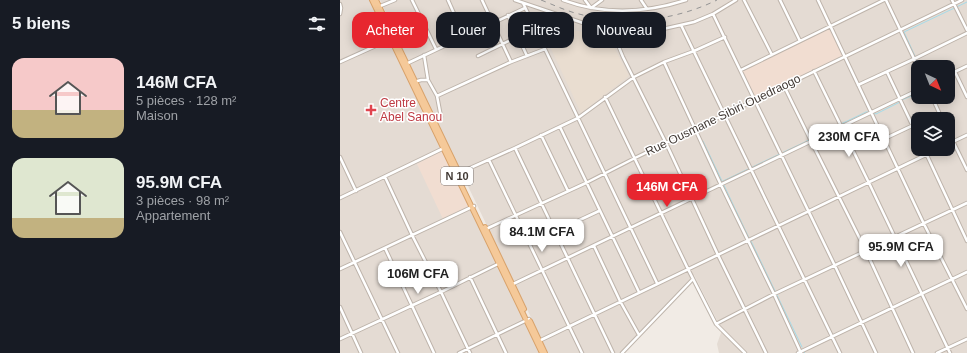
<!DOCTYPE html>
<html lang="fr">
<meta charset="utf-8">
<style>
body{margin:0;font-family:Arial,sans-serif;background:#20242c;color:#f1f3f6;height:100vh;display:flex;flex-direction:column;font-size:15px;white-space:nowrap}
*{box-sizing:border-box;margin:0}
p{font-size:13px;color:#9ea1a6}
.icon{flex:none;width:22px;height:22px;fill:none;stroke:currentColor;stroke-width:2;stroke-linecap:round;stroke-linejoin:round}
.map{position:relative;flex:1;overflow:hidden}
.drawer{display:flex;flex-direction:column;background:#171b24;width:340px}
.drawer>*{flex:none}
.guide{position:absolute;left:12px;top:12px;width:380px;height:36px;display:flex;gap:8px}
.needle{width:26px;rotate:137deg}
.fabs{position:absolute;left:571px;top:60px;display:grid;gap:8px}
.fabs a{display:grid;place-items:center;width:44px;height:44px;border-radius:8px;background:#171b24;box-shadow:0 2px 10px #0003;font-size:20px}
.price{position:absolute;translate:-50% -34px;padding:0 9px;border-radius:8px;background:#fff;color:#222;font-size:13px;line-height:26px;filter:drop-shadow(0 1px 2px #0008)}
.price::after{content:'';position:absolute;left:50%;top:24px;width:12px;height:9px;margin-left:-6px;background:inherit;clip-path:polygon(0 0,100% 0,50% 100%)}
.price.active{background:#e7262f;color:#fff}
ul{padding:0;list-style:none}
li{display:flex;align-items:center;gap:12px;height:100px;padding:0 12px}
li span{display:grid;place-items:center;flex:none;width:112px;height:80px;border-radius:12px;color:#555}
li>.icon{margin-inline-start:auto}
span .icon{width:48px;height:48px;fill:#fffc;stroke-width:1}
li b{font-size:17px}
h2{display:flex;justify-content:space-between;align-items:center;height:48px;padding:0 12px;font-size:17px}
.chip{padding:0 14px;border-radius:12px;background:#171b24;box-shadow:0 2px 10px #0003;font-size:14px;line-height:36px}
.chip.active{background:#e7262f;color:#fff}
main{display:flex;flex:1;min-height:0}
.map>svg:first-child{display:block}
.residential{fill:#e4dbd3;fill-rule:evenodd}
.commercial{fill:#f1ddd1}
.education{fill:#e9ddd0}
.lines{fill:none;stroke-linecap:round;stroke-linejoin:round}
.stream{stroke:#a5dbe9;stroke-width:1}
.street-casing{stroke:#beb4ab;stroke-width:4.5}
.primary-casing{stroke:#d8a26b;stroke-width:6}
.street{stroke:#fff;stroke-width:2.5}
.primary{stroke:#f5c999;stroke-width:4}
.rail{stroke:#949494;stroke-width:1;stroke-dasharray:5 5;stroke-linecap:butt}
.health-dot{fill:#e0444e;stroke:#fff;stroke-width:1.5}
.labels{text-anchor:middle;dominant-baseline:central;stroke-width:3;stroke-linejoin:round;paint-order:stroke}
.shield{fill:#fff;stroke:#7b7572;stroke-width:1}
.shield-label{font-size:11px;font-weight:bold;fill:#423a35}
.health-label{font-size:12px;fill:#be3a42;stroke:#fff;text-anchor:start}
.street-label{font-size:12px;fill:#423a35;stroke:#fff}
</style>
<main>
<section class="drawer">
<h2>5 biens<svg class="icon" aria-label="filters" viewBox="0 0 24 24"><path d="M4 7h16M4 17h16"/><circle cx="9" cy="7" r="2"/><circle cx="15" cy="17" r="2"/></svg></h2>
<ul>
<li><span style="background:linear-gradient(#f6c9c9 65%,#c2b280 0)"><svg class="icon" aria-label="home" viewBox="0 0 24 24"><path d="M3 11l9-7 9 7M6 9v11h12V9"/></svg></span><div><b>146M CFA</b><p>5 pièces · 128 m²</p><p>Maison</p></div></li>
<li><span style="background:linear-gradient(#dfe7d0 75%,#c2b280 0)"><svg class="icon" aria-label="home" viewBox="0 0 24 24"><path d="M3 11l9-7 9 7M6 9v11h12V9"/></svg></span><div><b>95.9M CFA</b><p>3 pièces · 98 m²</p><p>Appartement</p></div></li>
</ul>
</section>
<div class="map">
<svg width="627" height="353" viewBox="0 0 627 353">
<rect width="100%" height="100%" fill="#f1ebe5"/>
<path class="residential" d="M0,0H31L103,150V219L130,206L201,353H0Z
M40,0H627V353H379L377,344L382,330L354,275L280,353H208L68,61ZM578,67H608V97H578ZM578,119H608V149H578Z"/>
<path class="commercial" d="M490,27L504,57L415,100L401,70Z
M103,150L130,206L103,219L77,164Z"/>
<path class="education" d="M199,16L217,25L228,29L269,37L289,76L241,113L197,19Z"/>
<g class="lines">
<path class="stream" d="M580,67L564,32L627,2
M562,100L578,93
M534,113L536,114L560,102
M472,138L526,112H528
M363,141L409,238
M383,181L469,140
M411,241L462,347
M464,352L465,353"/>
<defs>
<path id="street" d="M72,0L96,49
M108,0L124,36
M142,0L171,62
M175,0L246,24L277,33L285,34L314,31L354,22L373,14L396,0
M223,0C263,15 306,13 346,0
M245,0L251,8L262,0
M301,0L307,9
M404,0L432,55
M440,0L460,41
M478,0L584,224L627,309
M546,0L578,67
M612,0L627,30
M183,3L317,283
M0,4L1,8L0,14
M38,7L55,0
M373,14L495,266L536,353
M168,15L187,56
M341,25L500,353
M274,32L278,45L283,57L326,143L378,255L426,353
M84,55L88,80L97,96
M138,56L195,28
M0,62L51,39
M324,62L381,185L434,294L461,353
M66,64L185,8
M401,70L544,0
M474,71L529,183L610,353
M547,72L578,137
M615,72L627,97
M608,75L627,66
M74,82L81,80H88
M518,85L574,59L627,33
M444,86L471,141L526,251L573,353
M265,97L348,269L376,324L405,353
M592,97L602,119
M588,119L600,114
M94,121L101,117L97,96L171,62L205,49
M220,127L299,292
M608,131L627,170
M201,135L228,191
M544,139L578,123
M608,144L627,135
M175,148L273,353
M584,149L627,241
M0,157L16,191
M149,160L242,353
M119,173L175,148L238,118L294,77L324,62L354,51L385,37
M45,177L72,235L101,292L130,353
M0,198L104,148
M146,229L246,183L295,158L622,0
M0,232L58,353
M214,232L259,211
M254,246L280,301L299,335
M45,248L94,353
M0,269L134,206
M130,277L166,353
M171,285L578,90
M0,307L21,353
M376,324L434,294L627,203
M0,339L101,292L160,263
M199,341L598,149
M119,353L189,319
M282,353L353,279
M458,353L627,272
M597,353L627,339"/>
<path id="primary" d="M32,0L202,353
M36,0L123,181
M145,227L184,309
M190,321L205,353"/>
</defs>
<use href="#street" class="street-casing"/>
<use href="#primary" class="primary-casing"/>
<use href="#street" class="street"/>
<use href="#primary" class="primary"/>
<path class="rail" d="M201,0C214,5 226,11 239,14C285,26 334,21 377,0"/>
</g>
<path class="health-dot" d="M29 104h4v4h4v4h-4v4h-4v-4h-4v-4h4z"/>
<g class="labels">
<rect class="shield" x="101" y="167" width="32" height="18" rx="3"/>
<g class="shield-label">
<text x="117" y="176">N 10</text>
</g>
<g class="health-label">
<text x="40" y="103">Centre<tspan x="40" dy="14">Abel Sanou</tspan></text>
</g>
<g class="street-label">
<text transform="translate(383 115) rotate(-26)">Rue Ousmane Sibiri Ouedraogo</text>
</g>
</g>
</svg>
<div class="fabs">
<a><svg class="needle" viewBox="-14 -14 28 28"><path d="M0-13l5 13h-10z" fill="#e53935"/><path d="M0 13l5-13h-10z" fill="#9ea1a6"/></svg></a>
<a><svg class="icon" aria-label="layers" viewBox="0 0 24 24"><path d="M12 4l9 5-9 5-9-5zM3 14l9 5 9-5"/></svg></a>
</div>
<b class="price" style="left:509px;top:158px">230M CFA</b>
<b class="price active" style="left:327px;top:208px">146M CFA</b>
<b class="price" style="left:202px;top:253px">84.1M CFA</b>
<b class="price" style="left:561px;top:268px">95.9M CFA</b>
<b class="price" style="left:78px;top:295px">106M CFA</b>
<div class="guide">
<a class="chip active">Acheter</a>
<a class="chip">Louer</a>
<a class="chip">Filtres</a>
<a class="chip">Nouveau</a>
</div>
</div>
</main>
